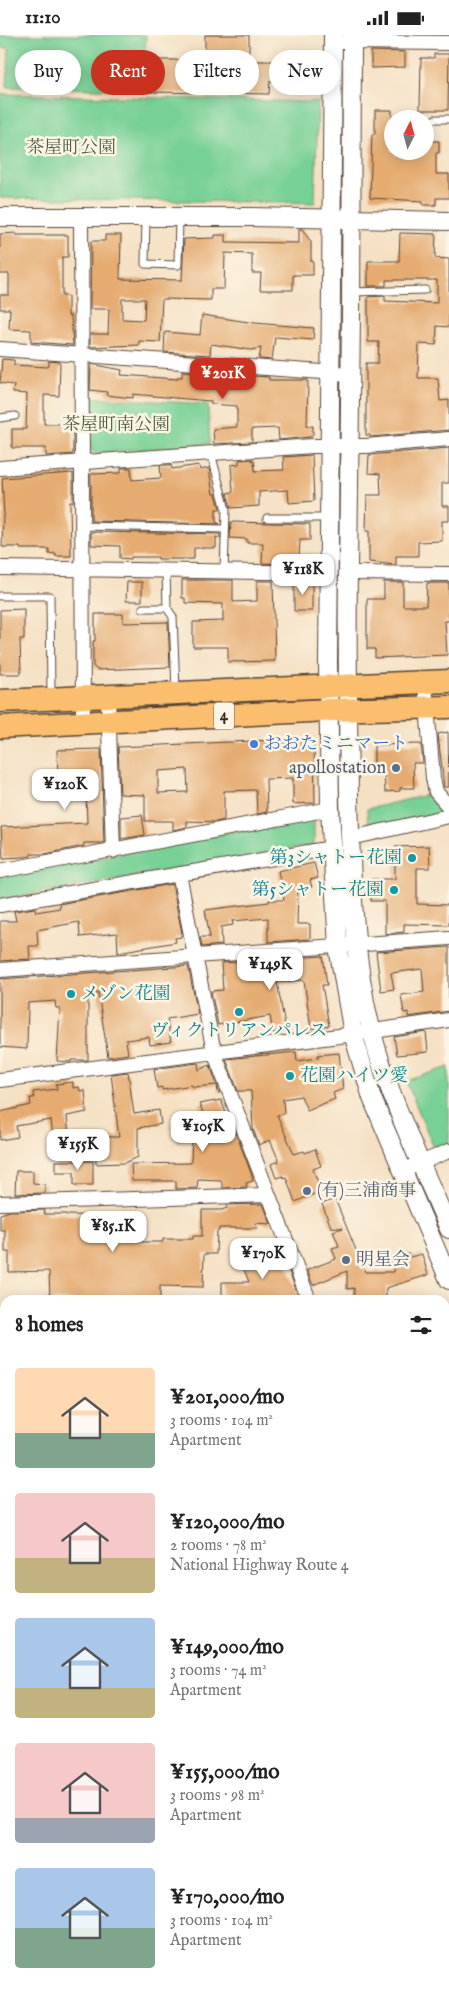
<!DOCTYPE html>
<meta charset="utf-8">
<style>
body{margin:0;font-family:"IM FELL English","Noto Serif JP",serif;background:#f2f2f2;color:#222;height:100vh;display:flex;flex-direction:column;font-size:19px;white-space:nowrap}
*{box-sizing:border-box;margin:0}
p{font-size:16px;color:#767676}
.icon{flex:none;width:28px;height:28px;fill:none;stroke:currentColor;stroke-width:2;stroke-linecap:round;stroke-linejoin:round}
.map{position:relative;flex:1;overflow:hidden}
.sheet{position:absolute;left:0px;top:1260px;width:450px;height:696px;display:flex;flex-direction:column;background:#fff;border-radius:15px 15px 0 0;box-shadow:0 2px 12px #0003}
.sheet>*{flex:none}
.top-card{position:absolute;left:15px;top:15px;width:420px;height:45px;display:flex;gap:10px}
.needle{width:32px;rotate:6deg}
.controls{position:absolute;left:384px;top:75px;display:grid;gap:10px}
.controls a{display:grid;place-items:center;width:50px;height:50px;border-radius:50%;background:#fff;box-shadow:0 2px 12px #0003;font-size:25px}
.price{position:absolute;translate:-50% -42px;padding:0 11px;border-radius:10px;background:#fff;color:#222;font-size:16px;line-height:32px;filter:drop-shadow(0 1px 2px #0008)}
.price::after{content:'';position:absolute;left:50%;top:30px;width:15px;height:11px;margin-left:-8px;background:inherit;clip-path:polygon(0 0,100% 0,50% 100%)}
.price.selected{background:#c8321e;color:#fff}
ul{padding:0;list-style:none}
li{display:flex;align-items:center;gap:15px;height:125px;padding:0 15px}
li span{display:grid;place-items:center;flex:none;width:140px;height:100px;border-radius:5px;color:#555}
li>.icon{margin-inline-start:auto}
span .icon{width:60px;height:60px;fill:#fffc;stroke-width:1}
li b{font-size:21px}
h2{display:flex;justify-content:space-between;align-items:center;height:60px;padding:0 15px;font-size:21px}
.pill{padding:0 18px;border-radius:22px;background:#fff;box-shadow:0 2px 12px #0003;font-size:18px;line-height:45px}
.pill.selected{background:#c8321e;color:#fff}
.status{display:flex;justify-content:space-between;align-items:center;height:35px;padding:0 25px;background:#fff;direction:ltr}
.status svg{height:14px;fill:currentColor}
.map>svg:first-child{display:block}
.green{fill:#77d095;stroke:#597d5a}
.building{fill:#e5ab71;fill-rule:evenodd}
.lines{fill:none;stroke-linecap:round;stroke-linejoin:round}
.service-casing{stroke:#574537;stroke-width:9}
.minor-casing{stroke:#574537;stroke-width:16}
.tertiary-casing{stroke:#574537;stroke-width:20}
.trunk-casing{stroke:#574537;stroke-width:25}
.service{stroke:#fff;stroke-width:7}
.minor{stroke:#fff;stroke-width:14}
.tertiary{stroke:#fff;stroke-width:18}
.trunk{stroke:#fbbe6e;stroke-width:22}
.shop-dot{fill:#3f7fe0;stroke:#fcf5e5;stroke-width:2}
.service-dot{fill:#5c6f8a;stroke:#fcf5e5;stroke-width:2}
.culture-dot{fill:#0f9aa8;stroke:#fcf5e5;stroke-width:2}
.labels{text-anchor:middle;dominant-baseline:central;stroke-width:5;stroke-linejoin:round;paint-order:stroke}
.shield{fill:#fcf5e5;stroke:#75675a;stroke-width:1}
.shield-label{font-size:16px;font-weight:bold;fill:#3b2a1e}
.park-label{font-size:18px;fill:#4d5c42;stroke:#fcf5e5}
.shop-label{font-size:18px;fill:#366cbe;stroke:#fcf5e5;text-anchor:start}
.service-label{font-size:18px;fill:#4e5e75;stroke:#fcf5e5;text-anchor:start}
.culture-label{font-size:18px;fill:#0d838f;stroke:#fcf5e5;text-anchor:end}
</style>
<div class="status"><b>11:10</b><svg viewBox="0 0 49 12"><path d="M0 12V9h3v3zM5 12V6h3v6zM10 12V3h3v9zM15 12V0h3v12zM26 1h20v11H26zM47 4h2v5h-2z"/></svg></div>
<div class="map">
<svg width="449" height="1956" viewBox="0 0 449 1956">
<rect width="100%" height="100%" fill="#fcf5e5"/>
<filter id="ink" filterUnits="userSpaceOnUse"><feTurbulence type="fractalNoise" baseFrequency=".02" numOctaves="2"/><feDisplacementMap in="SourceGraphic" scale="10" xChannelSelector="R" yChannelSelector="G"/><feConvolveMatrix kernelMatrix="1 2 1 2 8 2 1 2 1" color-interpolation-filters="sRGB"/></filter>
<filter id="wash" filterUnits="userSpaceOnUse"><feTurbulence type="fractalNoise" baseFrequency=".0096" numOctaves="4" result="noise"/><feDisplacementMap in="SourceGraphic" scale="20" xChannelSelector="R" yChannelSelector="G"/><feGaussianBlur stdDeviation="1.12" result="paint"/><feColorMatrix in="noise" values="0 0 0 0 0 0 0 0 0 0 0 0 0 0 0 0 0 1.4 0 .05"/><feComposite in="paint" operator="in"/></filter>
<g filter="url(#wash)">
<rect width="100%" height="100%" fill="#f5e0c3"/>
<path class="green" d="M0,0H146L143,55L7,52L9,13H0Z
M0,59L318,67L315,168L0,163Z
M89,362L208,369L210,409L95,418L89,414Z
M427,760L446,777L368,798L367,774Z
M314,781V810L0,865V841Z
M449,1032V1109L434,1113L406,1046Z"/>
<g id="blocks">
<path class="building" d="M205,0H249V26H285L290,34L288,43L284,46H270L269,59L149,57L150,25H205Z
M371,16L405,17V32L371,33Z
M434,19H449L448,75H420L421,23H434Z
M375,75H392L391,116H425V106H439V118H436V139H449V163H436V170H423V166L370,163L372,99H375Z
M299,194H302L311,207V226H313V240H293V255H260L261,238H252V219L225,218L224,254H211V265L162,264L160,307L139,306V310L90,312V299H108L109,274H90L91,206H105V200H121L120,244L182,245L184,204L215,203V200H226V207L299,208ZM122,264H145L144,285L122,284Z
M16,198V200H68V222H62V261H68V281H71L73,310L31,307V295L9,294L10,274H0V260H9V239H0V199Z
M400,198L436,199L435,223L449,224V292L437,291L436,310L419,309L418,343H438L440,366L449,365V395L370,402V400H366V328H378L379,307H368V262L385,261V266L437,268V245H386V251H368V226H399Z
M202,280L255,288L314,293L313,305L275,302L272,325L259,324L261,313L251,315L211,309L210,320L164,317L165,297L200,300Z
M2,324L14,325V330L47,332L49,331V326L60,327L59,361L44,360V389H73V419L46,421V413H12V394H26L27,359L13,358L14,350L0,348Z
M91,329L122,335L121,340L177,344V342H182V336L204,337L203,348L226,350L251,351L252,341L269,342V345H308L307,391H313V399L310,402L279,405L278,393L252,394V407L214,409L213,394L237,392V371L211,369V366L175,363L133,359V363L106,360L107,357L90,355Z
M449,413V448H442V471H449V486H442V506L418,507V521H396V530L369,527V496H366L367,460H381L380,439L368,438L369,420Z
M312,420L314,466L289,468L288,455L259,457V471L231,473L227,458L233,457L231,430L239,429V425L252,424V426L254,425L255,436L284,435L283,422Z
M160,430H171L172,434L199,430L200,435L209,433L213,459H216L220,474H216V487L220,489L91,486V439L121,438V433H131L132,445L161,443Z
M73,438V467H70L71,521H55L56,518L49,519V514H20V512H2L3,480H4L2,443Z
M231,487L310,489V505H300L299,522L285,521V529L262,528L263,508H247V504L230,503Z
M91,497L220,499V503L216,502V513H194V524H158V522H131V524L120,523V511L91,510Z
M182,545H233V567L257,566V546H273L275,626L228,627V612H193V587L223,586V569L185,568V563H182Z
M294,546H312V576H294Z
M127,547H142V566H126Z
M384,547H403V571H426L427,548H449V586H445L447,620L375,623V614H367V564H384Z
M24,574V604H20L21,639H0V575Z
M95,579H123V588L168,587L170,632L97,635L93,631V606H95Z
M448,697L449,752H444L438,699Z
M297,704H307L314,712L315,768L293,769V743L266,744L267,777L257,779L256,755L224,756V785L216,787L187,786V792L173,795V786H145V760L120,759L118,712ZM187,734L188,757L158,758V736Z
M421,709L423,728H413L414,753H400V756L385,757L384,729H374V710Z
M101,714L104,808H84V811L45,819H31V821L25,822L3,823L1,792L87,788L86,756L64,758L63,744H58L57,715Z
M142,780L145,800L121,804V782Z
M429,811L430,833H417V869L449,870V890L404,889V897L385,899V866H371V844H395V812Z
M314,828L318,843L310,845L312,852L298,855L297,889H310V904L268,907V883L232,886L233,890L221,892L222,910L202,912L200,902H210L205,875L269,867V865H284L278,836Z
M172,849L182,898L181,902L175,903L176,907L118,917L117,898L80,902L79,887L37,895L38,911H29L30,924L0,926V886H16L14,876L35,873L36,877L60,873L59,869Z
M449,912V976L408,982V977L404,978L401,960L424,957L422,934L391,938L394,954L381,956L376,917Z
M323,921L327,950H322L329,991L311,994L304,945L277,947L286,996L273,998L270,981L218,990L211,956L223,955L221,928L241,927L242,934L265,933V925Z
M188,931L198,979L167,984L171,1007L150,1010L149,1002L126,1005L128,1019L108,1022L98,957L88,958V1025H71V1027L57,1026L60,973H56L55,966L28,968L27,1014L0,1012V944Z
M426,997L428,1017L397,1020L394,1002Z
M296,1017L297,1026L318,1023V1020L339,1018L343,1054L333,1058L335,1064L307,1075L301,1061L283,1064L284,1079L277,1080L294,1119L304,1116L305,1118L315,1114L321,1131L313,1134L321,1156L295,1167L286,1142L284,1143L283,1141L276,1143L271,1129L279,1126L270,1105L259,1110L253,1094L251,1056H238L226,1024Z
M198,1028L199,1035L210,1030L220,1058H218L217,1050L193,1052L192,1050L162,1055V1052L157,1053L154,1034Z
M128,1037L134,1079L159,1075L161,1089L138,1093V1122L125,1128L96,1129L95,1102H119L111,1039Z
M73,1047V1053L79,1052L80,1056H85L87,1077L67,1081L69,1102L53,1103L51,1085L16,1091L18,1102L0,1105V1077L31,1070L30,1063H34L33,1057L57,1054L56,1049Z
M221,1065L229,1086L231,1085L251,1138L253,1146L246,1148L247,1152L223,1153L221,1145L198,1144L197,1153L176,1154V1146H132L131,1129L191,1128L192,1101L178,1107L171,1090L203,1077L199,1069Z
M56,1126H93V1150H74V1137H56Z
M16,1136H33V1148L45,1149V1158L15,1159Z
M335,1164L365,1237H394L390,1224L409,1219L410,1222L422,1219L428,1240L386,1253V1265H354V1253L347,1254V1236L313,1250L307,1235L336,1224L332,1213L339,1211L333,1196L343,1193L331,1192L322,1169Z
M263,1169L271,1189L255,1188L257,1193H219V1196H217L216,1219H204L203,1252L160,1251V1265H50L49,1236L9,1237V1217H5V1195H0V1179L10,1176L45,1175L44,1179H66V1180L124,1181V1202H132V1206L139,1207H163V1204H193V1201H202V1175H222L227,1173V1170Z
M280,1213L300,1265H222V1247H249L243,1232L248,1230L246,1224Z"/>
</g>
</g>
<g filter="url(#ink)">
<use href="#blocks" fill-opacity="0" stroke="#574537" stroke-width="1"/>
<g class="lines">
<defs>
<path id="service" d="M435,84H449
M146,182L145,229L178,230L179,182
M351,257L425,255
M0,383L15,381
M211,418L226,475L224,537
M267,483H330
M81,491L225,494
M0,561H50L51,661
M143,573H167L166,537
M167,573L173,582L176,655
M445,1723L449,1727
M430,1951V1956"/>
<path id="minor" d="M342,7L449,8
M81,182L83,688
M0,314L351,339
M0,433L313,411H366L449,404
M0,533L329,538
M348,538L449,539
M425,648L433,743L436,757L449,772
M108,661L113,816
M351,803L449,781
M0,836L330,774
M179,839L214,1017L309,1265
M0,870L332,813
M0,935L449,903
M0,1045L339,1001L449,985
M411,1132L449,1116
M0,1168L269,1160
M445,1283H449
M0,1292H5
M0,1368H5
M445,1572H449
M0,1582H5
M445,1648L449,1647
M445,1874L448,1902
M342,1951V1956
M181,1956L182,1951"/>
<path id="tertiary" d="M333,0L328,628L330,774L338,912L353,999L372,1063L449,1245
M352,0C352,178 351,357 348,535C347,611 348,685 349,761C351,829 352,899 365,967C380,1046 418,1120 449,1194
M0,182H252L449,186
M445,1438H449
M0,1449H5"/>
<path id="trunk" d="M0,666L449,646
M0,692L329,675L449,672"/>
</defs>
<use href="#service" class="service-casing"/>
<use href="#minor" class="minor-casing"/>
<use href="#tertiary" class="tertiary-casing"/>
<use href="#trunk" class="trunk-casing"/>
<use href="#service" class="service"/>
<use href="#minor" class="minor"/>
<use href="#tertiary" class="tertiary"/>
<use href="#trunk" class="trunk"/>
</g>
</g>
<circle class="shop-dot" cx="254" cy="709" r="5"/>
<g class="service-dot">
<circle cx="396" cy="733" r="5"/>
<circle cx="307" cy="1156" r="5"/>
<circle cx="346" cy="1225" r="5"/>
</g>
<g class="culture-dot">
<circle cx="412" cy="823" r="5"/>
<circle cx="394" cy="855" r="5"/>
<circle cx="71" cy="959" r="5"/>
<circle cx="239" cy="977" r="5"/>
<circle cx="290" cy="1041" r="5"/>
</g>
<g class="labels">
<rect class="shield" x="214" y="667.5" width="20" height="27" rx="4"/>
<g class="shield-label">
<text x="224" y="681">4</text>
</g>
<g class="park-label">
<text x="71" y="113">茶屋町公園</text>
<text x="116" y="390">茶屋町南公園</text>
</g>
<g class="shop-label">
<text x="264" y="709">おおたミニマート</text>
</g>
<g class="service-label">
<text x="386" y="733" text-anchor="end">apollostation</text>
<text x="317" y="1156">(有)三浦商事</text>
<text x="356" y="1225">明星会</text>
</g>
<g class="culture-label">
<text x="402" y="823">第3シャトー花園</text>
<text x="384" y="855">第5シャトー花園</text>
<text x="81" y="959" text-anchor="start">メゾン花園</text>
<text x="239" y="996" text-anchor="middle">ヴィクトリアンパレス</text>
<text x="300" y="1041" text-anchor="start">花園ハイツ愛</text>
</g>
</g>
</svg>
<div class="controls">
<a><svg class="needle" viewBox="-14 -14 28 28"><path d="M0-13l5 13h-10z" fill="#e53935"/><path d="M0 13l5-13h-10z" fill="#767676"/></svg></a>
</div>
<b class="price selected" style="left:223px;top:365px">¥201K</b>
<b class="price" style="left:303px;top:561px">¥118K</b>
<b class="price" style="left:65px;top:776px">¥120K</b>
<b class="price" style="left:270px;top:956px">¥149K</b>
<b class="price" style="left:203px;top:1118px">¥105K</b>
<b class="price" style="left:78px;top:1136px">¥155K</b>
<b class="price" style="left:113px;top:1218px">¥85.1K</b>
<b class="price" style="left:263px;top:1245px">¥170K</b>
<div class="top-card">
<a class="pill">Buy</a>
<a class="pill selected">Rent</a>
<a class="pill">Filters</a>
<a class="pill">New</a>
</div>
<section class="sheet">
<h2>8 homes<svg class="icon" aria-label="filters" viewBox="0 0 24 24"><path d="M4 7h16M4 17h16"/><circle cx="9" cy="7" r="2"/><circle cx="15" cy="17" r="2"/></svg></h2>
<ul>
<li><span style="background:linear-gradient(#ffd9b3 65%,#7fa58c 0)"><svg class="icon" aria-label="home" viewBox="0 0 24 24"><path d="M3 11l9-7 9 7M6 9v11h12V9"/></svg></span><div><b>¥201,000/mo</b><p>3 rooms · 104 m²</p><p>Apartment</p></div></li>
<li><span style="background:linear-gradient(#f6c9c9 65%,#c2b280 0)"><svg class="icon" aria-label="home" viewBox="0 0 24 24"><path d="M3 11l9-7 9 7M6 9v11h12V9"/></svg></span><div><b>¥120,000/mo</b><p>2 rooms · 78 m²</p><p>National Highway Route 4</p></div></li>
<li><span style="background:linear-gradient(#a9c7e8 70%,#c2b280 0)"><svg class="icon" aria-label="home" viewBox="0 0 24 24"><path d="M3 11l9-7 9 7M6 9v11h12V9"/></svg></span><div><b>¥149,000/mo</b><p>3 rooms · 74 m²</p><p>Apartment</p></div></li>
<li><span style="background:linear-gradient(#f6c9c9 75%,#9aa5b1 0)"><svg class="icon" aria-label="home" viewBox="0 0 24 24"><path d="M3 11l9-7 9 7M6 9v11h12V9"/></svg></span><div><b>¥155,000/mo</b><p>3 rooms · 98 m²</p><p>Apartment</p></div></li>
<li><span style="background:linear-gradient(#a9c7e8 60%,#7fa58c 0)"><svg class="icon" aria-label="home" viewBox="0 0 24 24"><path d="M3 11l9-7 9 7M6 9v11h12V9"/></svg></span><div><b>¥170,000/mo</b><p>3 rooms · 104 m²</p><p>Apartment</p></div></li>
</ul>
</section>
</div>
